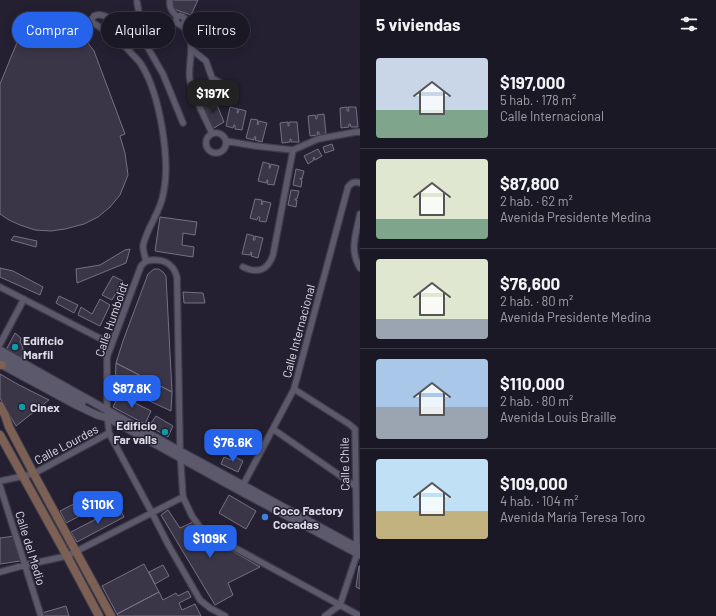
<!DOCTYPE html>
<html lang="es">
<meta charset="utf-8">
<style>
body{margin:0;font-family:Barlow,sans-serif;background:#282532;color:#f1f3f6;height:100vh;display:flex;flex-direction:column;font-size:15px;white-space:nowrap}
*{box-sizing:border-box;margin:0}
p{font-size:13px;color:#a0a0a7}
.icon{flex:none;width:22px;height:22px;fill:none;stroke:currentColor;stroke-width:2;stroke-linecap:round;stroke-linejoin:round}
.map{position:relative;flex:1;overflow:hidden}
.side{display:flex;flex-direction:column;background:#1b1826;width:356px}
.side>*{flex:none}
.hud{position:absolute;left:12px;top:12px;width:288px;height:36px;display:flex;gap:8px}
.price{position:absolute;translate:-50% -34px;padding:0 9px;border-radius:8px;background:#2563eb;color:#fff;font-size:13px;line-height:26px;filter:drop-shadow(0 1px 2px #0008)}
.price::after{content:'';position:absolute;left:50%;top:24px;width:12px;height:9px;margin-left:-6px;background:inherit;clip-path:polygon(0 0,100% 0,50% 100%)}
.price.active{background:#222;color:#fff}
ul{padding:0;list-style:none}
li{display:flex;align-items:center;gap:12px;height:100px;padding:0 16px}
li+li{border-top:1px solid #393743}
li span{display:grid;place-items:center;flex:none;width:112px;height:80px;border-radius:4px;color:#555}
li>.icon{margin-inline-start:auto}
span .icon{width:48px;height:48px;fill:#fffc;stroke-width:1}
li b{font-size:17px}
h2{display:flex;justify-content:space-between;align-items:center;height:48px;padding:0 16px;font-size:17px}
.pill{padding:0 14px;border-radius:18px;background:#1b1826;box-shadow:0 2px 10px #0003,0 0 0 1px #393743;font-size:14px;line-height:36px}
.pill.active{background:#2563eb;color:#fff}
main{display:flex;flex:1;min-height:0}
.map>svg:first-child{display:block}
.building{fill:#3a3648;stroke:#757085}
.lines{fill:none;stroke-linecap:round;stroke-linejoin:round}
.minor-casing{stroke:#403c4a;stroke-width:8}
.tertiary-casing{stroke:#403c4a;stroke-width:9}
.secondary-casing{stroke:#403c4a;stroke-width:10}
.minor{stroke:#5d596d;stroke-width:5.5}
.tertiary{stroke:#5d596d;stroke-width:7}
.secondary{stroke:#7c6054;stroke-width:8}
.culture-dot{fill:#0f9aa8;stroke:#242032;stroke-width:1.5}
.shop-dot{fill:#3f7fe0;stroke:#242032;stroke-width:1.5}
.labels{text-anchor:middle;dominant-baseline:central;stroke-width:3;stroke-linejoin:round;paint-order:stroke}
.street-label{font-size:12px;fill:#dddbe6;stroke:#242032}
.poi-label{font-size:12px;font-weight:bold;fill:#dddbe6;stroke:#242032;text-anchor:start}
</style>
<main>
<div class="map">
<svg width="360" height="616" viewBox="0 0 360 616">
<rect width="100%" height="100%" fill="#242032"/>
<path class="building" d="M169,0H198L191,15L168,7Z
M60,19L72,20L78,22L74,31L84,38L94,51L125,134L120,136L125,153L128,175L120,195L110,207L98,217L84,224L65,229L51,231L35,230L20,225L9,220L0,214V84L18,40L23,31L31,25L41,20Z
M215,100L224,122L212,129L202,107Z
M230,107L238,109L237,113H238L239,109L246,111L242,130L235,129V125H234L233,128L226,126Z
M347,107V111H349L348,107H356L358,127H351L350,124H349V127L341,128L340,108Z
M324,114L326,134L319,135V132H317L318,135L310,136L308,116L315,115L316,119H317V115Z
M251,119L258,120L257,124L258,125L259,121L267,123L262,142L255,140L256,137H254V140L246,138Z
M288,122V126H289V122H297L299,142H291V139H290V142L282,143L280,123Z
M332,144L334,150L325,153L323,147Z
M318,149L322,156L315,160L314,157L313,158L314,160L308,164L304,156Z
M263,162L270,164L269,168H270L271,164L279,166L274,185L267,184L268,180H267L266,183L258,181Z
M296,169L304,171L302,179L300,178V179L302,180L301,187L293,185Z
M291,190L299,191L297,199H295V200H297L296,207L288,205Z
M255,199L262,200L261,204L262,205L263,201L271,203L266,222L259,221L260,217H258L257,220L250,218Z
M160,217L197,222L195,235L183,233L182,245L194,247L193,257L155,251Z
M247,234L254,236L253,240H255V236L263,238L258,258L251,256L252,253L251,252L250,255L242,254Z
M14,236L37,241L36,247L11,240Z
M130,249L126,263L77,283L76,269L100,265L125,250Z
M0,268L13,271L43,287L40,295L0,277Z
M154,269H159L163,272L166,276L172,392L116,363L123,341L148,274Z
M113,276L123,281L112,300L102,295Z
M183,292L203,293L205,303H184Z
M59,296L78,305L74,313L56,303Z
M100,299L110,305L100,326L78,315L81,307L92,314Z
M15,333L21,338L20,342L22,345L24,354L20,358L6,350Z
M116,363L172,392L171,411L115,385Z
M0,374L19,385L49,400L16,426L0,398Z
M119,395L151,411L145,424L113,407Z
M156,416L173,426L168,437L149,426Z
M233,456L243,461L238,472L221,464L224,457L231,460Z
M91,495L97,507L66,523L60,511Z
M113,495L119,507L103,515L96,503Z
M229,495L256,511L246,529L219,513Z
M119,507L124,517L77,542L71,532Z
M168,510L180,528L193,522L200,532L260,567L228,583L233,595L215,605L161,515Z
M15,536L20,561L0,564V538Z
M144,564L159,592L117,614L102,586Z
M163,565L169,576L155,584L149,572Z
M359,566H360V589L356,587Z
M188,591L191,597L179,603L182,610L195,604L201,616H118L117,614L159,592L163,600L176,593L178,596Z
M66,606L69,616H43L42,613Z"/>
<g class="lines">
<defs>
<path id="minor" d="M170,0C169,8 172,11 177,17
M137,2L144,40L148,48L163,74L183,123
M182,25L184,24L185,19C181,13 174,16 177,23L180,25H182C184,28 187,31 189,35C195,49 187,66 190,81C194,97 205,118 212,133
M144,40C139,39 135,39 131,36C123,31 106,9 94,16C93,18 92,20 90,21C108,32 120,39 133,55C136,58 139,61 141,64C160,94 171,161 163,195C161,207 154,218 149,229C147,234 144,240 143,246C143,251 145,256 146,261
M191,49L206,61L212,78L234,91
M206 143a10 10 0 1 1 20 0a10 10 0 1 1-20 0Z
M226,141L256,146L293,150L318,139L356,132H360
M360,214C356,234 349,250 360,268
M146,261C161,258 173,262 177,277L180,451L183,497L192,516L202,530L360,616
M146,261L141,266L107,357V411L109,433L152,513L169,546L200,600L210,608L225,616
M243,267C258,274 268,270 273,255L293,150
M0,287L111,344
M0,344L24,299
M294,389L349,424L355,429L357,554L340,605L325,616
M273,429L355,486
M0,481L33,474L109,433
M0,486L41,616
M242,487L294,389L348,187C351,183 355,181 360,183
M0,572L25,565L67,556L183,497"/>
<path id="tertiary" d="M0,350L180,451L243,485L360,549
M0,358L44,381L82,403
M0,364L74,404L97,415L108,418L240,491L360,555"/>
<path id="secondary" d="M0,365H2
M0,406L5,415L9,427L36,478L111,616
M0,435L67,556L99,616"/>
</defs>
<use href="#minor" class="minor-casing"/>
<use href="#tertiary" class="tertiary-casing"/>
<use href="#secondary" class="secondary-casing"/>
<use href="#minor" class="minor"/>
<use href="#tertiary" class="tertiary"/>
<use href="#secondary" class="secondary"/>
</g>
<g class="culture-dot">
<circle cx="15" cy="347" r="4"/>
<circle cx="22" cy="407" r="4"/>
<circle cx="165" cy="432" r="4"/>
</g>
<circle class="shop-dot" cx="265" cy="517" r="4"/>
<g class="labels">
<g class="street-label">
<text transform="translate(111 319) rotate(-71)">Calle Humboldt</text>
<text transform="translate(298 331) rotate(-75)">Calle Internacional</text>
<text transform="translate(66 444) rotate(-28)">Calle Lourdes</text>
<text transform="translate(344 464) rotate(-91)">Calle Chile</text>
<text transform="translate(31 548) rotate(73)">Calle del Medio</text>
</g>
<g class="poi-label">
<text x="23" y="340">Edificio<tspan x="23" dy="14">Marfil</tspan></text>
<text x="30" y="407">Cinex</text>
<text x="157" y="425" text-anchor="end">Edificio<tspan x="157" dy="14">Far valls</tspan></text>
<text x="273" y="510">Coco Factory<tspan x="273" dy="14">Cocadas</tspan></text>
</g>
</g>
</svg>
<b class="price active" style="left:213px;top:114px">$197K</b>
<b class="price" style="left:132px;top:409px">$87.8K</b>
<b class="price" style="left:233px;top:463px">$76.6K</b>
<b class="price" style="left:98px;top:525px">$110K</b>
<b class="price" style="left:210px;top:559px">$109K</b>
<div class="hud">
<a class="pill active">Comprar</a>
<a class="pill">Alquilar</a>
<a class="pill">Filtros</a>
</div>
</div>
<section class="side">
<h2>5 viviendas<svg class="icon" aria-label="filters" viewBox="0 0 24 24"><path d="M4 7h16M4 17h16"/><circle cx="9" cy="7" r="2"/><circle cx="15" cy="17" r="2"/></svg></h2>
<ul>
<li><span style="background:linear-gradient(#c9d6e8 65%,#7fa58c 0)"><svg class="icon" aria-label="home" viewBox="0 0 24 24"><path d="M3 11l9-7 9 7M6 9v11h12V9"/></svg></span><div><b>$197,000</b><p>5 hab. · 178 m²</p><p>Calle Internacional</p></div></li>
<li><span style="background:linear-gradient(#dfe7d0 75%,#7fa58c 0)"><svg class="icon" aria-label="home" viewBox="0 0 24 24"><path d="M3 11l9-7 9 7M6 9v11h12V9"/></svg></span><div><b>$87,800</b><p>2 hab. · 62 m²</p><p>Avenida Presidente Medina</p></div></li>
<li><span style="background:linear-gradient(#dfe7d0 75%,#9aa5b1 0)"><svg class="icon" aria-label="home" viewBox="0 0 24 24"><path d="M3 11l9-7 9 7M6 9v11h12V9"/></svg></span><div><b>$76,600</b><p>2 hab. · 80 m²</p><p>Avenida Presidente Medina</p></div></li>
<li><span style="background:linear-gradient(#a9c7e8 60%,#9aa5b1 0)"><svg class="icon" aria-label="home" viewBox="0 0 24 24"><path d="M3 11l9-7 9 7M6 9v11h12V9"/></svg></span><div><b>$110,000</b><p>2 hab. · 80 m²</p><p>Avenida Louis Braille</p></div></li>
<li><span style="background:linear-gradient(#bfe0f5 65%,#c2b280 0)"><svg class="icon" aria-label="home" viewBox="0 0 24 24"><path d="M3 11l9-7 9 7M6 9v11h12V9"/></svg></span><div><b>$109,000</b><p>4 hab. · 104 m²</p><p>Avenida María Teresa Toro</p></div></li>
</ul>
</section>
</main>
